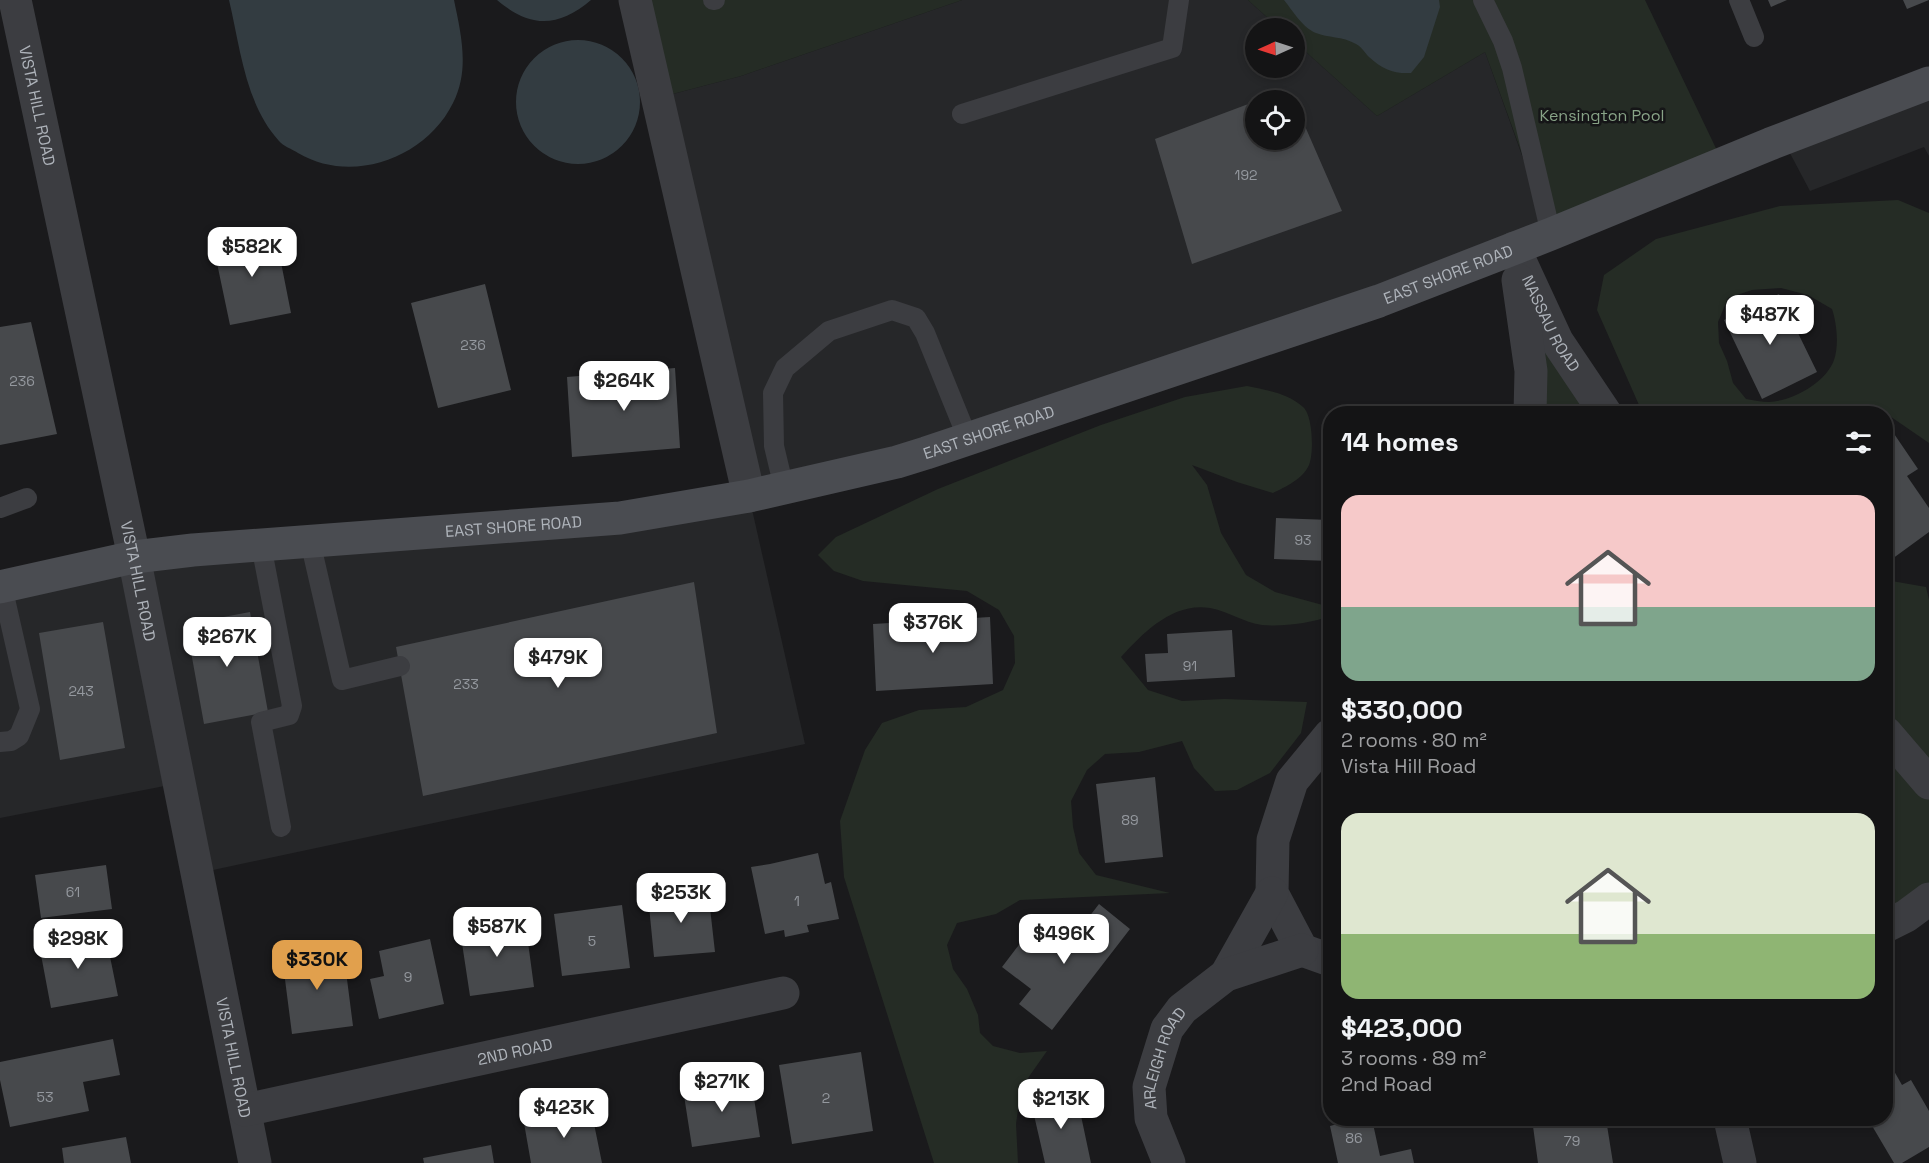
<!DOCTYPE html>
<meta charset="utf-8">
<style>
body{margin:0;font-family:"Space Grotesk",sans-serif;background:#212122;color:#f1f3f6;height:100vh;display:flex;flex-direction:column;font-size:22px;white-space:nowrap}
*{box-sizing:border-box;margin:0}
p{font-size:20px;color:#9d9ea0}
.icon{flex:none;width:33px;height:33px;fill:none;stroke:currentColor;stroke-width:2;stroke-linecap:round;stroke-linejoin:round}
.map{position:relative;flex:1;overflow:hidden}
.panel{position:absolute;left:1323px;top:406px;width:570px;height:720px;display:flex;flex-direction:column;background:#141415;border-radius:24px;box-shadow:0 3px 9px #0003,0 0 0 2px #333334}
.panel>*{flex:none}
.needle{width:39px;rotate:267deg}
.buttons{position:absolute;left:1245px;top:18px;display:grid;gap:12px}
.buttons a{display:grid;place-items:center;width:60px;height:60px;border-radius:50%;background:#141415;box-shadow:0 3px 9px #0003,0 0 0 2px #333334;font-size:30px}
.price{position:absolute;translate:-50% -51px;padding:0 14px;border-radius:12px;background:#fff;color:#222;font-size:20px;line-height:39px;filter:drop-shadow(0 2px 3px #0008)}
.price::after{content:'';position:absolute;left:50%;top:36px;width:18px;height:14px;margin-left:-9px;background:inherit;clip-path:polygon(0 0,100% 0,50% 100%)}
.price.on{background:#e1a04d;color:#111}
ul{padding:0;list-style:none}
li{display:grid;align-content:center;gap:12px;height:318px;padding:0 18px}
li span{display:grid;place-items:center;height:186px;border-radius:18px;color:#555}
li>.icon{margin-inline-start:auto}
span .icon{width:108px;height:108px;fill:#fffc;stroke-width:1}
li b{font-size:26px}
h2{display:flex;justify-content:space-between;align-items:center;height:72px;padding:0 18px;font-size:26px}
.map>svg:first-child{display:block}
.built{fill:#262729;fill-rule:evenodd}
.green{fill:#252c25;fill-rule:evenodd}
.water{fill:#333c41}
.building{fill:#47494c}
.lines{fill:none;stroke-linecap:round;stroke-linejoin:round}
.lane{stroke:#3c3d41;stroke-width:20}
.street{stroke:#3c3d41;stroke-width:33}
.secondary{stroke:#4a4c51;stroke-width:33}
.labels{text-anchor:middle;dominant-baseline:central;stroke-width:5;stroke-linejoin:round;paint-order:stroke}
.number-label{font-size:14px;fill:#94989e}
.street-label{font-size:16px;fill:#aeb3ba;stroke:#151517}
.park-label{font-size:16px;fill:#88a387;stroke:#151517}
</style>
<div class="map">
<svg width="1929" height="1163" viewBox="0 0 1929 1163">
<rect width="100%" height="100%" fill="#1a1a1c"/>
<path class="built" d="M962,0H1248L1279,28H1256V68H1294L1295,42L1377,116L1485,52L1550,234L749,496L805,744L199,873L180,783L0,818V587L748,496L665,96L741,76ZM1256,100H1294V140H1256Z
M1929,86V156L1924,147L1810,191L1783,140Z"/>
<path class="green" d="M645,0H962L741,76L665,96Z
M1248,0H1645L1723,163L1551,234L1485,52L1377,116L1295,42L1294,28H1279Z
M1898,200L1929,213V443L1881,410L1863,408L1822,410L1821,414H1643L1597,310L1604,275L1656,239L1780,206ZM1781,288L1808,295L1832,309C1837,324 1839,346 1834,360C1826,383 1792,401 1769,402C1762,402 1753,400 1746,399L1733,383L1727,361L1719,343L1718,322L1728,298L1752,290Z
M1514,248L1606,414H1530Z
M1247,386C1266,390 1288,393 1303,407C1313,415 1314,454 1309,465C1303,479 1285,487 1273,493L1237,482L1192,465L1207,485L1221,533L1246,575L1275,592L1330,607V616C1312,623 1282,627 1262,625C1245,623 1228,611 1210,608C1173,602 1144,632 1121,657L1148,690L1182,701L1224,699L1307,702L1301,733L1270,773L1237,790L1215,791L1194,768L1182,741L1139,752L1105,754L1087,770L1071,801L1073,827L1079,853L1096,875L1170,893L1020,900L996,914L957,923L947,945L953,969L967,989L978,1015L980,1033L993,1046L1020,1053L1047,1051L1021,1088L1016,1124L1018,1163H934L844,877L840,821L865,750L882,723L919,710L966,707L1003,690L1015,663L1014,636L999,610L967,591L863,581L834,571L818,555L836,537L938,489L1101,425L1185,397Z
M1886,580L1926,587L1929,600V883L1907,907L1886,919V735L1902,730L1886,710Z"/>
<path class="water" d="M229,0H454C461,34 470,70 453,103C426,158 352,185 298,153C292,149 283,146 279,141C245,104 240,46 229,0Z
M497,0H591C558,28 530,28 497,0Z
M1284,0H1439L1440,7L1424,57L1411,73C1394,74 1382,69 1369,57C1365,53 1362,47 1356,44C1342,36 1328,38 1316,33C1303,28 1292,10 1284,0Z
M516 102a62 62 0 1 1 124 0a62 62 0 1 1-124 0Z"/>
<path class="building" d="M1768,0H1787L1771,7Z
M1903,0H1929L1907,9Z
M1294,101L1342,211L1192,264L1155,139L1251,103L1256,110V140H1294Z
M275,232L291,313L230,325L213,244Z
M485,284L511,390L438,408L411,303Z
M1779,294L1817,372L1762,399L1724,320Z
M31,322L57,434L0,445V327Z
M675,368L680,448L572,457L567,377Z
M1886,422L1918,469L1907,476L1929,508V532L1892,559L1886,549Z
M1276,518L1330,520V561L1274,559Z
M694,582L717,733L423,796L396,647Z
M250,612L268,712L204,724L186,624Z
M990,617L993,684L876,691L873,624Z
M103,622L125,748L60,760L39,633Z
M1232,630L1235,677L1147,682L1145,654L1168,653L1167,634Z
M1155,777L1163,857L1105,863L1096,784Z
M818,853L825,884L831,882L839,919L807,925L809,932L785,937L784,930L765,934L751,867L770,864Z
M106,865L112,909L41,918L35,875Z
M708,890L715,952L654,957L648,896Z
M1099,904L1130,929L1052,1030L1019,1004L1031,989L1002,967L1031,929L1061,953Z
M622,905L630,968L562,976L554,914Z
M525,920L534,987L470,996L460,930Z
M105,932L118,996L51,1008L39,944Z
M430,939L444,1004L379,1019L370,979L384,976L379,951Z
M343,948L353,1026L292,1034L282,956Z
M113,1039L120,1075L83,1082L89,1111L10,1127L0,1080V1062Z
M861,1052L873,1131L792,1144L779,1065Z
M1886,1057L1902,1085L1911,1080L1929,1111V1147L1902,1163H1894L1868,1119H1886Z
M751,1079L760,1137L692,1147L683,1089Z
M1076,1092L1091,1163H1045L1031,1102Z
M591,1109L602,1163H531L524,1123Z
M1345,1119H1372L1380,1156L1411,1149L1414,1163H1338L1330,1126L1345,1122Z
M1532,1119H1606L1613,1163H1538Z
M126,1137L131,1163H64L62,1148Z
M491,1145L494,1163H424L423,1158Z"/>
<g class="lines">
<path class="lane" d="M713,0H715
M1483,0L1503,41L1512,68L1551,234
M1739,0L1754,37
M962,114L1172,48L1179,0
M784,488L774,446L773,393L785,368L829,331L892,310L916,318L925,333L968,439
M0,508L27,498
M310,541L342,680L400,666
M261,545L292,706L289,715L261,722L281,827
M0,742L11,741L19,736L30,709L2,586"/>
<g class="street">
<path id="s1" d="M15,0L134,557L255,1163"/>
<path d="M635,0L749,496"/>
<path id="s2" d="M1514,248L1557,341L1606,414"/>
<path d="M1518,280L1531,371L1530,414"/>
<path d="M1886,733L1929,783"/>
<path d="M1330,735L1292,781L1273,840L1272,893L1302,950L1330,960"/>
<path d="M1886,926L1906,916L1929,899"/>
<path d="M1226,975L1272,893"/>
<path id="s3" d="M245,1110L783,993"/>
<path d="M1730,1119L1740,1163"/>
<path id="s4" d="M1169,1163L1151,1118L1149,1087L1167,1029L1182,1009L1226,975L1302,950"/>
</g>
<path class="secondary" id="s5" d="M0,587L134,557L193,550L620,518L749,496L897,462L926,453L1379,301L1551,234L1770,144L1929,83"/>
</g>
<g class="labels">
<g class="number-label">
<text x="1246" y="175">192</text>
<text x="473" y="345">236</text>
<text x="22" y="381">236</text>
<text x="1303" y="540">93</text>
<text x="1190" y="666">91</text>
<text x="466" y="684">233</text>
<text x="81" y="691">243</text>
<text x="1130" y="820">89</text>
<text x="73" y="892">61</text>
<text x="797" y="901">1</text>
<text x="592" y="941">5</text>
<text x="408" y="977">9</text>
<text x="45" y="1097">53</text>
<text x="826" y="1098">2</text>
<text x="1354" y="1138">86</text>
<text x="1572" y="1141">79</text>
</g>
<g class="street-label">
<text stroke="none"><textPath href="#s1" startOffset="108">VISTA HILL ROAD</textPath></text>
<text stroke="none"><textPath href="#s5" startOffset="1490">EAST SHORE ROAD</textPath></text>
<text stroke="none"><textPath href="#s2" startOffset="84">NASSAU ROAD</textPath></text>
<text stroke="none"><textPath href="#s5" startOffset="1004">EAST SHORE ROAD</textPath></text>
<text stroke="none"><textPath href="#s5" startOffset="518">EAST SHORE ROAD</textPath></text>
<text stroke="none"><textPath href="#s1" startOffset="594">VISTA HILL ROAD</textPath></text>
<text stroke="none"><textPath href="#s3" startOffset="276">2ND ROAD</textPath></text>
<text stroke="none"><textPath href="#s1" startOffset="1080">VISTA HILL ROAD</textPath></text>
<text stroke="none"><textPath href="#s4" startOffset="111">ARLEIGH ROAD</textPath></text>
</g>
<g class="park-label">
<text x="1602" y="115">Kensington Pool</text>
</g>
</g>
</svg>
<div class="buttons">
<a><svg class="needle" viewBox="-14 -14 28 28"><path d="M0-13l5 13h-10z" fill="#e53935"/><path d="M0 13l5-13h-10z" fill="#9d9ea0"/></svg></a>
<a><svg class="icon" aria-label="locate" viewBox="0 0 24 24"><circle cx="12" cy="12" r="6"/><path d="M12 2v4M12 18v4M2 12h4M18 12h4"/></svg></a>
</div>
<b class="price" style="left:252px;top:278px">$582K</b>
<b class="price" style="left:1770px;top:346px">$487K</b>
<b class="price" style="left:624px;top:412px">$264K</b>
<b class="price" style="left:933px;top:654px">$376K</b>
<b class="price" style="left:227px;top:668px">$267K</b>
<b class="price" style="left:558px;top:689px">$479K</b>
<b class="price" style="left:681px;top:924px">$253K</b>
<b class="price" style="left:497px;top:958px">$587K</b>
<b class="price" style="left:1064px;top:965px">$496K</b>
<b class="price" style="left:78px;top:970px">$298K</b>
<b class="price on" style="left:317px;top:991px">$330K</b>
<b class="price" style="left:722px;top:1113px">$271K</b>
<b class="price" style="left:1061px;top:1130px">$213K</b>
<b class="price" style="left:564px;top:1139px">$423K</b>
<section class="panel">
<h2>14 homes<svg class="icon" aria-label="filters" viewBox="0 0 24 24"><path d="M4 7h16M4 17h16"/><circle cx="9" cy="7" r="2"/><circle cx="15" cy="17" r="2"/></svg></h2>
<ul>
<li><span style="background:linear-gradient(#f6c9c9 60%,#7fa58c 0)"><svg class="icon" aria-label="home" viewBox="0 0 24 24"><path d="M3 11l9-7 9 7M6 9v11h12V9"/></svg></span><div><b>$330,000</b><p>2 rooms · 80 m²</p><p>Vista Hill Road</p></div></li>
<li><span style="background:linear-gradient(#dfe7d0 65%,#8fb573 0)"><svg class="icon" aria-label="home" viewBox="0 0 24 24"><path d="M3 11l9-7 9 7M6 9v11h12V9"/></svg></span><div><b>$423,000</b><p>3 rooms · 89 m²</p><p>2nd Road</p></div></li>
</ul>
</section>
</div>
